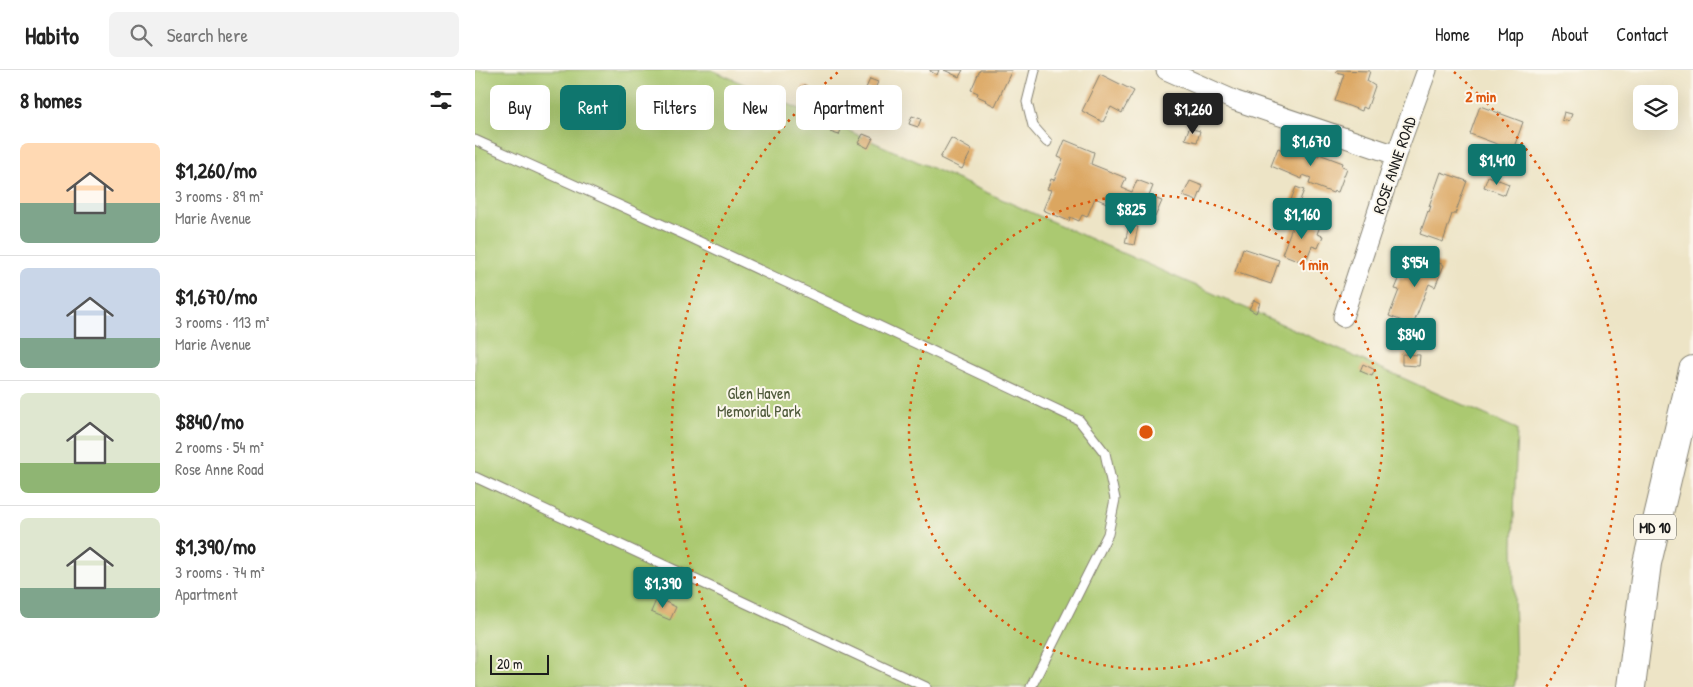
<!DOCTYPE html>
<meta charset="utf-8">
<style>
body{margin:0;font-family:"Patrick Hand",sans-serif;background:#f2f2f2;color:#222;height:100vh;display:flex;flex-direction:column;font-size:19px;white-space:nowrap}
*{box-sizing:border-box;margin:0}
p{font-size:16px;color:#767676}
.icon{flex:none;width:28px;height:28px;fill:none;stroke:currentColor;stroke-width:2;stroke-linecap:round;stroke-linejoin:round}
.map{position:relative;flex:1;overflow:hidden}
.details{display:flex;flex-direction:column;background:#fff;width:475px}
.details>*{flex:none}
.banner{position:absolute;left:15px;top:15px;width:475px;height:45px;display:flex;gap:10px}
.buttons{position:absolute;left:1158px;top:15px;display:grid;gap:10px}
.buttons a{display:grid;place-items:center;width:45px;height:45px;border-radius:8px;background:#fff;box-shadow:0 5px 20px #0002;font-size:25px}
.scale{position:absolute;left:15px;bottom:12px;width:59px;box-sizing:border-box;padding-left:5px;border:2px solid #1c1c1c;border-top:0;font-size:14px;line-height:18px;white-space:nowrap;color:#1c1c1c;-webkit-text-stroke:4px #fbf7ec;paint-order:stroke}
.price{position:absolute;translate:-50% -42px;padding:0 11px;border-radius:5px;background:#0f766e;color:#fff;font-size:16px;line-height:32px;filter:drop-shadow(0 1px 2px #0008)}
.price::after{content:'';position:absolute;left:50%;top:30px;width:15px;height:11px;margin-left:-8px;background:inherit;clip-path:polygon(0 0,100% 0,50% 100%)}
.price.on{background:#222;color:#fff}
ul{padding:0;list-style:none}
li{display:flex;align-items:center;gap:15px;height:125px;padding:0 20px}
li+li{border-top:1px solid #e0e0e0}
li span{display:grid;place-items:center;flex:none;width:140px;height:100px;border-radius:8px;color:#555}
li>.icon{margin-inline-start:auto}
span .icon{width:60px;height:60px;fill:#fffc;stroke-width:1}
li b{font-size:21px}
h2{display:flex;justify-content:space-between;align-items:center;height:60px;padding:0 20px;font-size:21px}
.tag{padding:0 18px;border-radius:8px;background:#fff;box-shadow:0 5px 20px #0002;font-size:18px;line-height:45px}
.tag.on{background:#0f766e;color:#fff}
header{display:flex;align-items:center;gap:30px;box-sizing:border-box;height:70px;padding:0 25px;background:#fff;border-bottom:1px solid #e0e0e0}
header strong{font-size:24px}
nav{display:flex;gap:28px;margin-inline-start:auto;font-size:18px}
.search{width:350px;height:45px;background:#f2f2f2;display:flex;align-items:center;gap:12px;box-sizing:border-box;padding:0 18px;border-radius:8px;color:#767676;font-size:19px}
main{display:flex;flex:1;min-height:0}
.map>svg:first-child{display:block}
.green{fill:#abc971;stroke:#647246}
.building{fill:#dba661}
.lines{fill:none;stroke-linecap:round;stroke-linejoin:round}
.service-casing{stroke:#848071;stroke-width:11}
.minor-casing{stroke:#848071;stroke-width:21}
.motorway-casing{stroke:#848071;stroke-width:30}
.service{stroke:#fff;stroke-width:9}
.minor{stroke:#fff;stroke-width:19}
.motorway{stroke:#fff;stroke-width:28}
.ring{fill:none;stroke:#de560d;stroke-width:2.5;stroke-dasharray:2.5 5}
.labels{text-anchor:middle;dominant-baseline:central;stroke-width:4;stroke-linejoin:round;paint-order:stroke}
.shield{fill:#fbf7ec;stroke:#5f5e5a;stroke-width:1}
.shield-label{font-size:15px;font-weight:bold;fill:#1c1c1c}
.street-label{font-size:16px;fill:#1c1c1c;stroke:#fbf7ec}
.park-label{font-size:16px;fill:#4e593a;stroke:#fbf7ec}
.centre{fill:#de560d;stroke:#fbf7ec;stroke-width:2.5}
.ring-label{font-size:15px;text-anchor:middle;font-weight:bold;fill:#de560d;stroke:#fbf7ec;stroke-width:4;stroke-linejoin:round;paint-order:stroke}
</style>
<header>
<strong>Habito</strong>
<div class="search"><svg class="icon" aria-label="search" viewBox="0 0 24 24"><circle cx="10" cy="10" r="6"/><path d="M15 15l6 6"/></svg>Search here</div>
<nav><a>Home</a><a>Map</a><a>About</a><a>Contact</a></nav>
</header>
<main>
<section class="details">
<h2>8 homes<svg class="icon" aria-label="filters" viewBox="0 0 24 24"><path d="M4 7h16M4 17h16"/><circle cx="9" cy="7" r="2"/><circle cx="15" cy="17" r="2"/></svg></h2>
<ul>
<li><span style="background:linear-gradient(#ffd9b3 60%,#7fa58c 0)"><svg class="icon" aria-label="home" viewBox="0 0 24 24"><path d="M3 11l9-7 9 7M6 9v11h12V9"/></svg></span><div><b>$1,260/mo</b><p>3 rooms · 89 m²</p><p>Marie Avenue</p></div></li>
<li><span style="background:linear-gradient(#c9d6e8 70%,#7fa58c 0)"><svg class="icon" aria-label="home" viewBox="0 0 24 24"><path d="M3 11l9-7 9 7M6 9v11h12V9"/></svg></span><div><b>$1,670/mo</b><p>3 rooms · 113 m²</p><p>Marie Avenue</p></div></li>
<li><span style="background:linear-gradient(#dfe7d0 70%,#8fb573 0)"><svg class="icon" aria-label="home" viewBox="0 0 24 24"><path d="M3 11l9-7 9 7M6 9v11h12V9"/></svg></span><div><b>$840/mo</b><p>2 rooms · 54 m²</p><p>Rose Anne Road</p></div></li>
<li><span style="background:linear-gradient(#dfe7d0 70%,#7fa58c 0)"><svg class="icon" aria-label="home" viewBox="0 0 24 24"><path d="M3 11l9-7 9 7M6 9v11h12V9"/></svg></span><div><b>$1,390/mo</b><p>3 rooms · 74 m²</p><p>Apartment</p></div></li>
</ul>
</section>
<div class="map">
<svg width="1218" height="617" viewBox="0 0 1218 617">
<rect width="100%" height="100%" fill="#fbf7ec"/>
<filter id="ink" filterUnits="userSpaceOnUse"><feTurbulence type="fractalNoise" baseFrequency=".02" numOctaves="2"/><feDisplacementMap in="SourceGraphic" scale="10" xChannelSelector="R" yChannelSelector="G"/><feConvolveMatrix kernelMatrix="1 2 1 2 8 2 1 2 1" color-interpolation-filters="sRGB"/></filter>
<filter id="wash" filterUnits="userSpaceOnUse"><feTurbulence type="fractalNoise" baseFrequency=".0096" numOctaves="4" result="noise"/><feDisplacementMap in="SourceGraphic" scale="20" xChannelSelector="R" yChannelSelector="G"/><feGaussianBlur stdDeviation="1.12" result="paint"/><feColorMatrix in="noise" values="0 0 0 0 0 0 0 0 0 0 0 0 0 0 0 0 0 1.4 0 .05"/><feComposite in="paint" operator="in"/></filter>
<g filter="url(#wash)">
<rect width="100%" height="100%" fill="#ede4c6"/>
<path class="green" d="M0,0H237L1042,359L1038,476L1041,608L1039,617H0Z"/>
<g id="blocks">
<path class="building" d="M455,0H464L462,5L455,1Z
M469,0H488L484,7Z
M505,0H537L520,36L510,31L511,30L502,26L503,23L496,20Z
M862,0L895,1L892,11L900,16L892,39L888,37L887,41L860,31L869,4L861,2Z
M625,4L659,21L647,43L636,37L628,52L607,41Z
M395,9L403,12L399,21L391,18Z
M329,15L336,18L331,28L325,25Z
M330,35L338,39L335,45L328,41Z
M1005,36L1048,52L1038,80L995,64Z
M1089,42L1097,44L1094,52L1087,50Z
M437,46L446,49L443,57L434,54Z
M359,54L367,57L364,65L355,62Z
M714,58L725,61L722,72L710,69Z
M388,64L398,68L393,78L383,73Z
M476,68L497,80L487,99L465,88Z
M590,70L619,82L616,94L651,108L647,118L657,122L662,110L678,116L674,126L687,131L680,147L675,145L677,139L674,137L671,145L641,133L642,130L636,128L634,134L620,128L612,147L607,145L604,151L595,147L594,151L568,140L576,120L572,119L573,117L576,109L579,110L588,89L583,87Z
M818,71L838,79L836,83L844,86V84L868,93L867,96L872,98L863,122L859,121L858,123L834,114L836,108L828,105L827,109L796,96L803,78L814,83Z
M966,102L992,111L980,144H977L968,172L945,164L953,141L954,142L956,136H954Z
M1013,106L1034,114L1030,125L1009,117Z
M715,111L728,116L722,131L708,126Z
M821,117L829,120L824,133L816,130Z
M821,147L845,156L842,164L848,166L843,178L837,176L830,193L807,184Z
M654,155L663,157L659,175L650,173Z
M768,178L804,190L796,214L760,202Z
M938,183L969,195L960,217L954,214L938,255L914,246L924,220L920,219L925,207L928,208Z
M779,230L785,233L781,243L774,239Z
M927,284L945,285L944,296L927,295Z
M888,294L900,300L897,306L885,301Z
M182,528L201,537L195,550L176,542Z"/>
</g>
</g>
<g filter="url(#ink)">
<use href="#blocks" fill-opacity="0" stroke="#848071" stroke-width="1"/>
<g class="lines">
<defs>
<path id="service" d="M560,0L552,32L558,56L572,72
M0,70L208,164L604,350L630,383L640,429L633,464L556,617
M0,407L451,617"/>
<path id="minor" d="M691,0L761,31L921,85
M868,247L921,85L952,0"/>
<path id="motorway" d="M1156,617L1172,493L1218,300"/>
</defs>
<use href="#service" class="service-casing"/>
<use href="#minor" class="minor-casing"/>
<use href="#motorway" class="motorway-casing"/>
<use href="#service" class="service"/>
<use href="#minor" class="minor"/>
<use href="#motorway" class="motorway"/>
</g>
</g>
<g class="ring">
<circle cx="671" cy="362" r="237"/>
<path d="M271 617A474 474 0 0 1 363 2M979 2A474 474 0 0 1 1071 617"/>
</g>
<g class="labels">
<rect class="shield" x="1159" y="444.5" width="42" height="25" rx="4"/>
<g class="shield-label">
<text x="1180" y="457">MD 10</text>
</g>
<g class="street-label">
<text transform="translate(919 95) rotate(-71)">ROSE ANNE ROAD</text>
</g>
<g class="park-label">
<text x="284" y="323">Glen Haven<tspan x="284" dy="18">Memorial Park</tspan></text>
</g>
</g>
<circle cx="671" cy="362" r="8" class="centre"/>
<g class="ring-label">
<text x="1006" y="32">2 min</text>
<text x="839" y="200">1 min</text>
</g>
</svg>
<div class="buttons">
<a><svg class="icon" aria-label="layers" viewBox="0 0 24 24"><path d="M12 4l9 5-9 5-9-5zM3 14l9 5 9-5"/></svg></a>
</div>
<div class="scale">20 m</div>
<b class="price on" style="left:718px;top:65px">$1,260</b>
<b class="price" style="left:836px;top:97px">$1,670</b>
<b class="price" style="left:1022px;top:116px">$1,410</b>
<b class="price" style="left:656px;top:165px">$825</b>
<b class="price" style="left:827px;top:170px">$1,160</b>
<b class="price" style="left:940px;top:218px">$954</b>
<b class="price" style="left:936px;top:290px">$840</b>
<b class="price" style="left:188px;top:539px">$1,390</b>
<div class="banner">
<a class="tag">Buy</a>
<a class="tag on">Rent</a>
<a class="tag">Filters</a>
<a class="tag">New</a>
<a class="tag">Apartment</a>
</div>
</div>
</main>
